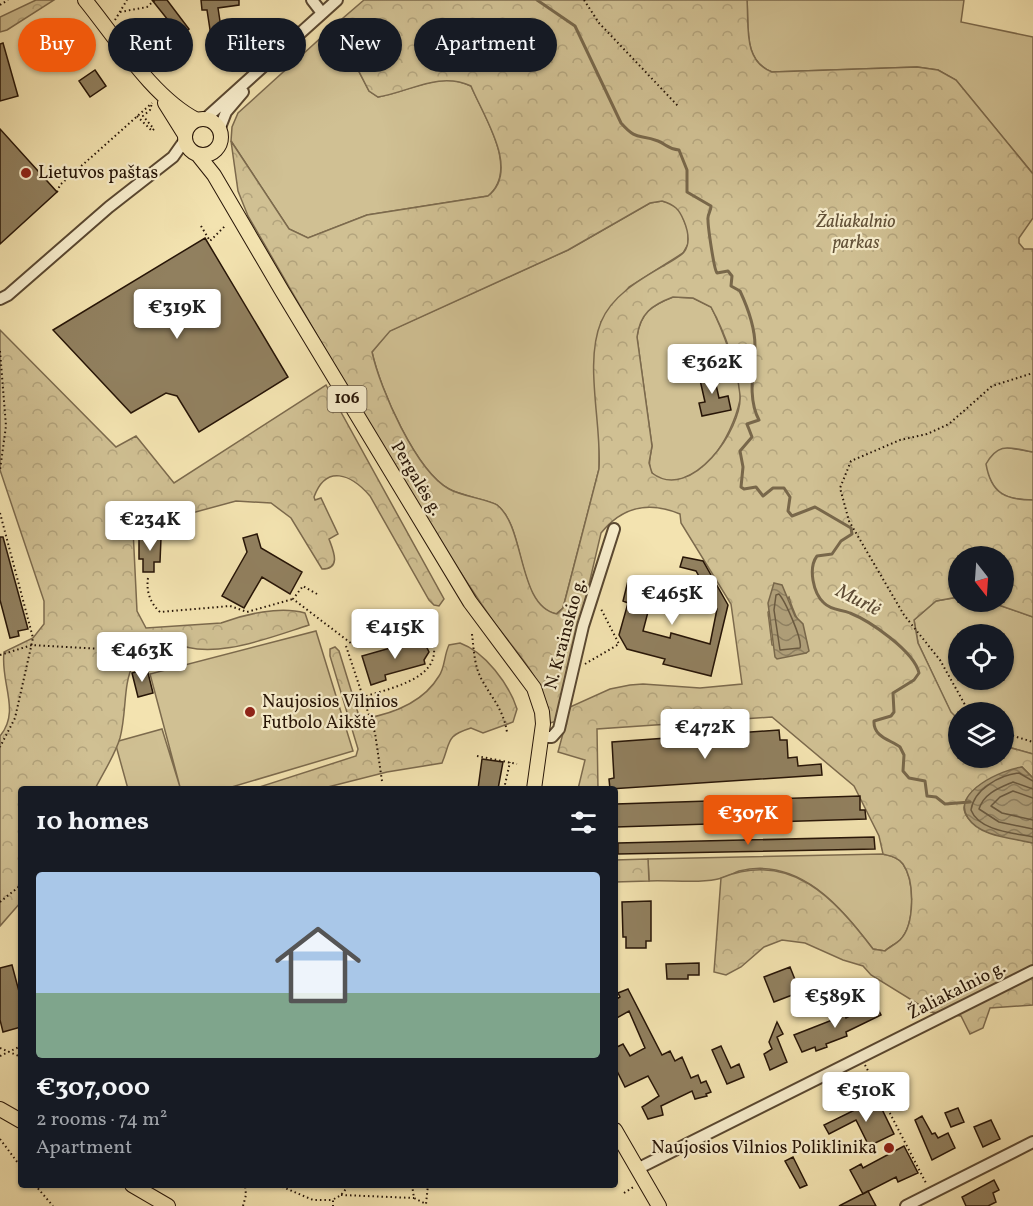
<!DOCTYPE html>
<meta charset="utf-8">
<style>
body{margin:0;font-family:Vollkorn,serif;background:#20242c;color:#f1f3f6;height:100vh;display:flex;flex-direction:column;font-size:22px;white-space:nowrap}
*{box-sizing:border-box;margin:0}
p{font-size:20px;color:#9ea1a6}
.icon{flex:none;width:33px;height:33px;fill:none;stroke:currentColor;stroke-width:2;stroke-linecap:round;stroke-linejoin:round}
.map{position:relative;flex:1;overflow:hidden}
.sheet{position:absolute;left:18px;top:786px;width:600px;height:402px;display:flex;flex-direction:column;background:#171b24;border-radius:6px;box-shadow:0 2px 4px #0004}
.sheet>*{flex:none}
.guide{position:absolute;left:18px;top:18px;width:600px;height:54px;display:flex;gap:12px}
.needle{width:39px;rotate:163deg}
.fabs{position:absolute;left:948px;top:546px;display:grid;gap:12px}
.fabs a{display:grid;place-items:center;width:66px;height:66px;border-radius:50%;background:#171b24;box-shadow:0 2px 4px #0004;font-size:30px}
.price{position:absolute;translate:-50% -51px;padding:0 14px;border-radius:6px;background:#fff;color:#222;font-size:20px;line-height:39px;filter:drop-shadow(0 2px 3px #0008)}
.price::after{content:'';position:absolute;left:50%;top:36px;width:18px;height:14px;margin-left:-9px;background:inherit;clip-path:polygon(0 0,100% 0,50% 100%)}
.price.on{background:#ea580c;color:#fff}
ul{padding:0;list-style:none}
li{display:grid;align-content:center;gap:12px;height:318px;padding:0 18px}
li span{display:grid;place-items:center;height:186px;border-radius:6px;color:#555}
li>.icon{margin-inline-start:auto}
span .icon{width:108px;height:108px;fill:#fffc;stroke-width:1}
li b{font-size:26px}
h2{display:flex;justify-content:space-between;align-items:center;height:72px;padding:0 18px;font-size:26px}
.tag{padding:0 21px;border-radius:27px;background:#171b24;box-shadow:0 2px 4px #0004;font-size:21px;line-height:54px}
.tag.on{background:#ea580c;color:#fff}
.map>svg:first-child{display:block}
.grass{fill:#d0c093;stroke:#7c6a4d;stroke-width:1.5;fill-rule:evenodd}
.forest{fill:url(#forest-crowns);stroke:#7c6a4d;stroke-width:1.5;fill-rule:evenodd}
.water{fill:url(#water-waves);stroke:#78674a;stroke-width:1.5}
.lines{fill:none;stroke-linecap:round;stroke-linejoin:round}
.shore{stroke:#6a593f;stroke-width:1.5}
.stream{stroke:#78674a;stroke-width:3}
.building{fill:#91805f;stroke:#271507;stroke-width:1.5}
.minor-casing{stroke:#5a4831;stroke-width:14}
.major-casing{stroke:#271507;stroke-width:16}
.path{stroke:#271507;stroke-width:2;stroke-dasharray:1.5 3;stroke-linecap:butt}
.minor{stroke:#f7edcc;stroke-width:10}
.major{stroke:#f3e3b0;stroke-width:14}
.poi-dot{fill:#8f2418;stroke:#f7edcc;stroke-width:2}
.labels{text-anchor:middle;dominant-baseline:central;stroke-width:4.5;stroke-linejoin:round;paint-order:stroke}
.shield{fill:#f7edcc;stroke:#655642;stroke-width:1.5}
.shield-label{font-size:16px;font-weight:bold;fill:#271507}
.poi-label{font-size:18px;fill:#271507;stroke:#f7edcc;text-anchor:start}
.park-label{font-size:18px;font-style:italic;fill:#625138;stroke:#f7edcc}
.street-label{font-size:18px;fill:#271507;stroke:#f7edcc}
.water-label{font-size:20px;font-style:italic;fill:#5d4b34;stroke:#f7edcc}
</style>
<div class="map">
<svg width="1033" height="1206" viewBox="0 0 1033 1206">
<defs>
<pattern id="forest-crowns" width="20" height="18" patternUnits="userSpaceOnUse" patternTransform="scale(1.5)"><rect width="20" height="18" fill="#d0c093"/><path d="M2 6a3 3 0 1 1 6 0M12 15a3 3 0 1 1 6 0" fill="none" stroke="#b3a47d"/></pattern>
<pattern id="water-waves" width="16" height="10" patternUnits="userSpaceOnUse" patternTransform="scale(1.5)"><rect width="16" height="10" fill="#ae9d77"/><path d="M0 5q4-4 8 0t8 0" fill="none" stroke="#8e7f60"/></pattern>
</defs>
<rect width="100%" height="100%" fill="#f3e3b0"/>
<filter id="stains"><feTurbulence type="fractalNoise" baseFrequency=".00333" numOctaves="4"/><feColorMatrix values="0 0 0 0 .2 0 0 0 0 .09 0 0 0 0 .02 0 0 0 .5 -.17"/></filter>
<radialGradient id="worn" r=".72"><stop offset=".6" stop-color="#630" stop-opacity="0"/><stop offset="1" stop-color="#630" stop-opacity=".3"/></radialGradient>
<path class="grass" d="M747,0H964L961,22L1033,37V174L956,80L938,70L917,67L772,72C743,61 749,27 747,0Z
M335,25L369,91L378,97C410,92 439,70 471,86C484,116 520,170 488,196L367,215L308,238L289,229L231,141L232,127L238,113Z
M662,201L673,204L680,211L688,230V244L683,253L629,287L601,322L599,469L563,608L556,614C516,605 526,527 497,505C489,500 461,496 449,489C416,471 380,389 372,352L389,331L568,250L650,203Z
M673,297L693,298L711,307C720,324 743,382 740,400C736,419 725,443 712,458C702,472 666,493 652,473C647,466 651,454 652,446L637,337C640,313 652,305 673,297Z
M1004,447L1033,452V500C1004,500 991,493 985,464L992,452Z
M958,597V602H990L1033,617V754L1004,746V712H958V719L951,713L918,643L914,620L936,601ZM958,634H1004V680H958Z
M316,631L353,751L225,789H128L115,742L162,729L180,787L150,674Z
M883,854C890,856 898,857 903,864C915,881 915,925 900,940C896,944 889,947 885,951L873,949C841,907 799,856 739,871C733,873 728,877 722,878C700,884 672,880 649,881L648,859Z"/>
<path class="forest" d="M36,0H54L7,30L0,32V17Z
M364,0H747C749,27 743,61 772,72L917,67L938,70L956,80L1033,174V218L1019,238V243L1024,249H1033V452C1010,448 999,441 986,464C991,493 1005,500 1033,500V617L990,602H1004V556H958V597L936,601L914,620L918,643L951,712L958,719V758H1004V746L1033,754V778L1022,767C1008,773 986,779 975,789C936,825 1012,838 1033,843V1005L990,1008L983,1028L970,1034L961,1016L931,1012L871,975L863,966L843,960L805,943L782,940L764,947L741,967L726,975L714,972L721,878C791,850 834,898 873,949L885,951C889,947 896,944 900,940C915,925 915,881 903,864C898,857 890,856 883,854L879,836L854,786L772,717L597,729L598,789H578L585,760L558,752L570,707L610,689L630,685L643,684L700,688L742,684L731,604L681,523L680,514C649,501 622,507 601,533L557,721L550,723C541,675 524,662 496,625C481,604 467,582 453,561C381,448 315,331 248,216L238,191L231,141L289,229L308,238L367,215L488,196C521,170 483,116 471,86C439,71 410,92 378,97L369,91L335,25ZM662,201C675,205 679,209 684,221C688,231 691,243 684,252C680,257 671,261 665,265C641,279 612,295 601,322C584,363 602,425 599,469L563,608L557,614C517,606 526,527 497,505C490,500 461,496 449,489C416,471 380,389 372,352L390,331L568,250L650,203ZM673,297L693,298L711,307C725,333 737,366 740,395C743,428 691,503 652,473L649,463L652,446L637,337C640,313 652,305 673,297ZM789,597C794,618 805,628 808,650L806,653L772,645L768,612Z
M0,330L116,447L136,436L174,483L326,385L444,599L439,606L434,605L429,600L370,496C351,474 326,464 314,497L315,500L321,498L338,534L329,539C333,550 342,569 322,569L291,518L271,503L236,501L133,529L137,611L146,628L221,623C245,614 280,606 305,613L309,625C271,637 208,663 172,641C114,652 131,696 120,738C115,755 103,773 95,789H21V902L0,926V736C21,711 0,683 4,652L33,638L44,624V601L0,470Z
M460,643C485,652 509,684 517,709L513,722L483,733L471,728C445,736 451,742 442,763L387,772L320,789H253L356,756L358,749L330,656V649L335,647L339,651L359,716L363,719C392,714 423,703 439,676C445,668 444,655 449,645Z
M648,859L649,881L615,882V860Z"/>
<path class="water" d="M774,583L782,585L795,616L803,624L809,651L806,653L777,659L775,657L768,603Z
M1022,767L1033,778V843C1013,838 980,837 968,818C950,792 1004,769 1022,767Z"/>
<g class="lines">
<path class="shore" d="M779,594C785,601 803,640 800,648L780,650L774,610L776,595Z
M1033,781L1019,773C1000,775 974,789 971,810C979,831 1014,833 1033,837
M1033,789L1013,782C999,788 984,793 979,809L999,822L1033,829
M1033,798L1013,791L1000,797L991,806L1002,813L1033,820"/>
<path class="stream" d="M537,0L575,26L621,123C638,142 638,133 658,141C666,144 668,149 679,150L687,170V192L711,206C711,212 707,214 708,220C708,227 714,270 717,273L728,271L732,276L731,286L740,291C747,306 755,328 755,346C754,369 747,398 759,420L747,424L752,437L740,451L743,467L741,487L744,489L756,487L763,496L773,488H784L790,497L788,511L792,516L815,507L851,528L852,534L841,541L832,554L817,556C808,568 813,593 824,603C832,611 841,609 850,613C870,621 914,651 919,673L914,680L893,693L894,712L891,716L874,721C873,737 891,740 900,747L904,755L903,771L909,778L925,781L927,796L936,797L945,804L970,802"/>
</g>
<path class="building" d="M152,0H167L189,29L180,35Z
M201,0H239V5L218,8L225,54L214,56L207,10H202Z
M48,28L53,36L37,47L30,37Z
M3,43L18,96L0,101V44Z
M95,70L106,86L90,97L79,81Z
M0,129L57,192L0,244Z
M205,238L288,377L199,432L177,396L166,393L131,413L53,330Z
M712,367L719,398L728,396L731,410L702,416L699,403L705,402L698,371Z
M257,534L261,548L302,572L290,594L262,577L244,608L222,596L247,552L243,538Z
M0,537H3L28,629L18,631L19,636L10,638L0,600Z
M139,537L161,538L160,562H154V572H143V559H139Z
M683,557L703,561L728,605L711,676L663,664L665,659L627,649L619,635L628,603L623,601L628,581L659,589L654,610L649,608L643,631L670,638L671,633L710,644L717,609L696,571L680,567Z
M417,636L418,642L425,644L429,652L424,660L425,664L385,675L386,680L371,685L362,656L401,645L400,641Z
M147,669L153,693L138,697L132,673Z
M779,730L780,740H787L788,758L797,757L798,766L821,764L822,775L610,789L609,779L614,778L612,742Z
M482,759L503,762L498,789H478Z
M860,796V810H865L866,819L616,827V804Z
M874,837L875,849L618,854V843Z
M651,901V941H646V948H626V937H623L622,902Z
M699,963V975H688V979H667L666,964Z
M12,965L21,999V1027L3,1032L0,1020V968Z
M790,967L800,992L774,1002L764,977Z
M628,989L662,1055L670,1051L675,1061L682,1057L691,1078L698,1075L701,1083L706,1081L711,1092L706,1094L707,1096L695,1099L692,1091L661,1106L663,1115L648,1119L642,1107L659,1096L648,1076L625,1087L615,1067V1048L623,1044L630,1056L645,1048L629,1011L615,1019V1000L620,997L618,993Z
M875,1003L881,1015L846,1032L847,1036L826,1044L827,1047L816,1051L815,1047L802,1052L794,1035L845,1015L846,1018Z
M777,1022L783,1034L777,1037L787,1062L770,1070L764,1054L772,1049L769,1042Z
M721,1046L731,1068L739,1064L744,1077L727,1084L712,1050Z
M877,1099L894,1134L869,1146L856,1120L829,1134L824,1125Z
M958,1108L964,1122L951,1127L945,1113Z
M922,1116L932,1134L935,1133L938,1138L948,1133L955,1148L932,1160L915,1120Z
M991,1120L1000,1139L983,1147L974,1127Z
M904,1146L918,1173L898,1182L896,1177L863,1194L850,1170L861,1164L863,1168Z
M793,1157L807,1185L800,1188L785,1161Z
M994,1180L999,1190L993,1193L996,1202L988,1206H966L962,1197Z
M868,1191L876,1206H839Z"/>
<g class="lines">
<defs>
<path id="minor" d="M312,0L322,13
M205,119L337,0
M219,130L226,112L243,92
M0,299L8,295L109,207L173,157L185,140
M542,737H552L559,729L583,626L614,529
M639,1168L1033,971
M906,1206L1033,1142"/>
<path id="major" d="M85,0C116,38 153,98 197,120
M165,103L185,135
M185 137a18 18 0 1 1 36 0a18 18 0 1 1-36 0Z
M198,155L214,175L282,291L470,602L534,688L542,712L543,724L534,789
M0,1109L21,1121
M615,1130L659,1206
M132,1185L168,1206"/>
</defs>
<use href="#minor" class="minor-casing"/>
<use href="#major" class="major-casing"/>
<path class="path" d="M584,0L599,23L678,106
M0,5L8,0
M120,12L147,7L155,0
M115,20L127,0
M137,116L152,131L154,129L143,116L150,110L152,103
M57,192L60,185L152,103
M201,226L210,241L226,225
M0,351L6,426L0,470
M0,513L33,638L15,718L0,747
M148,578C146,591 150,603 160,612L230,606L247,612L293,599
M317,594L303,586L293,599L352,644
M472,634C474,650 474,666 482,680C493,700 503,709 507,732
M346,646L363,697
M0,655L32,645L122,650
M585,664L619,644L600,607
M969,712L940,660L904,615L849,521L840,488L851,461L900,440L927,434L949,424L992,386L1033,373
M1004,733L1033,742
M477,756L517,764
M382,781L375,733L363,697C402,685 457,674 424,623
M504,789L510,762
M0,902L21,885
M0,1048L21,1057
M0,1056L21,1046
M865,1065L927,1185
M0,1139L21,1167
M35,1185L53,1206
M278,1185L313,1200H333V1206
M412,1185L414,1198L426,1204L428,1185
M624,1193L635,1186
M341,1195L414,1198
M334,1199L341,1195L349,1185
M243,1206L246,1195L245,1185"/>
<use href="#minor" class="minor"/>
<use href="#major" class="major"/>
</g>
<g class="poi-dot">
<circle cx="26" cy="173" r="6"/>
<circle cx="250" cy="712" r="6"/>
<circle cx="889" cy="1148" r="6"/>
</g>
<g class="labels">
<rect class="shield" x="327.5" y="386" width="39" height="26" rx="4.5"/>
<g class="shield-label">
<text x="347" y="399">106</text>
</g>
<g class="poi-label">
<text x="38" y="173">Lietuvos paštas</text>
<text x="262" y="702">Naujosios Vilnios<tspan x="262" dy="21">Futbolo Aikštė</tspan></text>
<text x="877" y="1148" text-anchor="end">Naujosios Vilnios Poliklinika</text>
</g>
<g class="park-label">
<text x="856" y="222">Žaliakalnio<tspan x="856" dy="21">parkas</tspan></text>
</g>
<g class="street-label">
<text transform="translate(416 479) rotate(59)">Pergalės g.</text>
<text transform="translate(566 634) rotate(-75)">N. Krainskio g.</text>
<text transform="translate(957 991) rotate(-27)">Žaliakalnio g.</text>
</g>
<g class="water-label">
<text transform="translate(858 601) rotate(27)">Murlė</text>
</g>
</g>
<rect width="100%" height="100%" filter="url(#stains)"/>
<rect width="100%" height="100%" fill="url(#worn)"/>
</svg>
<div class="fabs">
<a><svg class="needle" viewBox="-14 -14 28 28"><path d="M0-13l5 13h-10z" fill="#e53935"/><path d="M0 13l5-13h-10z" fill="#9ea1a6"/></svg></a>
<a><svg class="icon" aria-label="locate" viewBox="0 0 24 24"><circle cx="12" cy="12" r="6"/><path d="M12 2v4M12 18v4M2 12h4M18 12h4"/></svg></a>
<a><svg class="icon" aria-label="layers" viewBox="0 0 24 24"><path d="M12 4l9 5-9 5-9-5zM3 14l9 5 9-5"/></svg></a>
</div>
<b class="price" style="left:177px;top:340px">€319K</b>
<b class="price" style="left:712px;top:395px">€362K</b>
<b class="price" style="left:150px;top:552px">€234K</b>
<b class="price" style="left:672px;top:626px">€465K</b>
<b class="price" style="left:395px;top:660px">€415K</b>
<b class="price" style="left:142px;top:683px">€463K</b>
<b class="price" style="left:705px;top:760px">€472K</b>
<b class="price on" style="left:748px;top:846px">€307K</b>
<b class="price" style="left:835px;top:1029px">€589K</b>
<b class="price" style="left:866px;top:1123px">€510K</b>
<div class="guide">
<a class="tag on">Buy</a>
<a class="tag">Rent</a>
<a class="tag">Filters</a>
<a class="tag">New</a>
<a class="tag">Apartment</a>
</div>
<section class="sheet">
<h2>10 homes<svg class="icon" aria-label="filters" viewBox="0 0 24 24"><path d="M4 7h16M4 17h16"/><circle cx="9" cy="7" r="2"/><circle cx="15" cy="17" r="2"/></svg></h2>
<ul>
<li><span style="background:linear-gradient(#a9c7e8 65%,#7fa58c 0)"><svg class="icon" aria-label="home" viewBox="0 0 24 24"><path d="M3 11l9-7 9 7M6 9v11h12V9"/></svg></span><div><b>€307,000</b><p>2 rooms · 74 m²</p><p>Apartment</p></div></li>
</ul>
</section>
</div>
